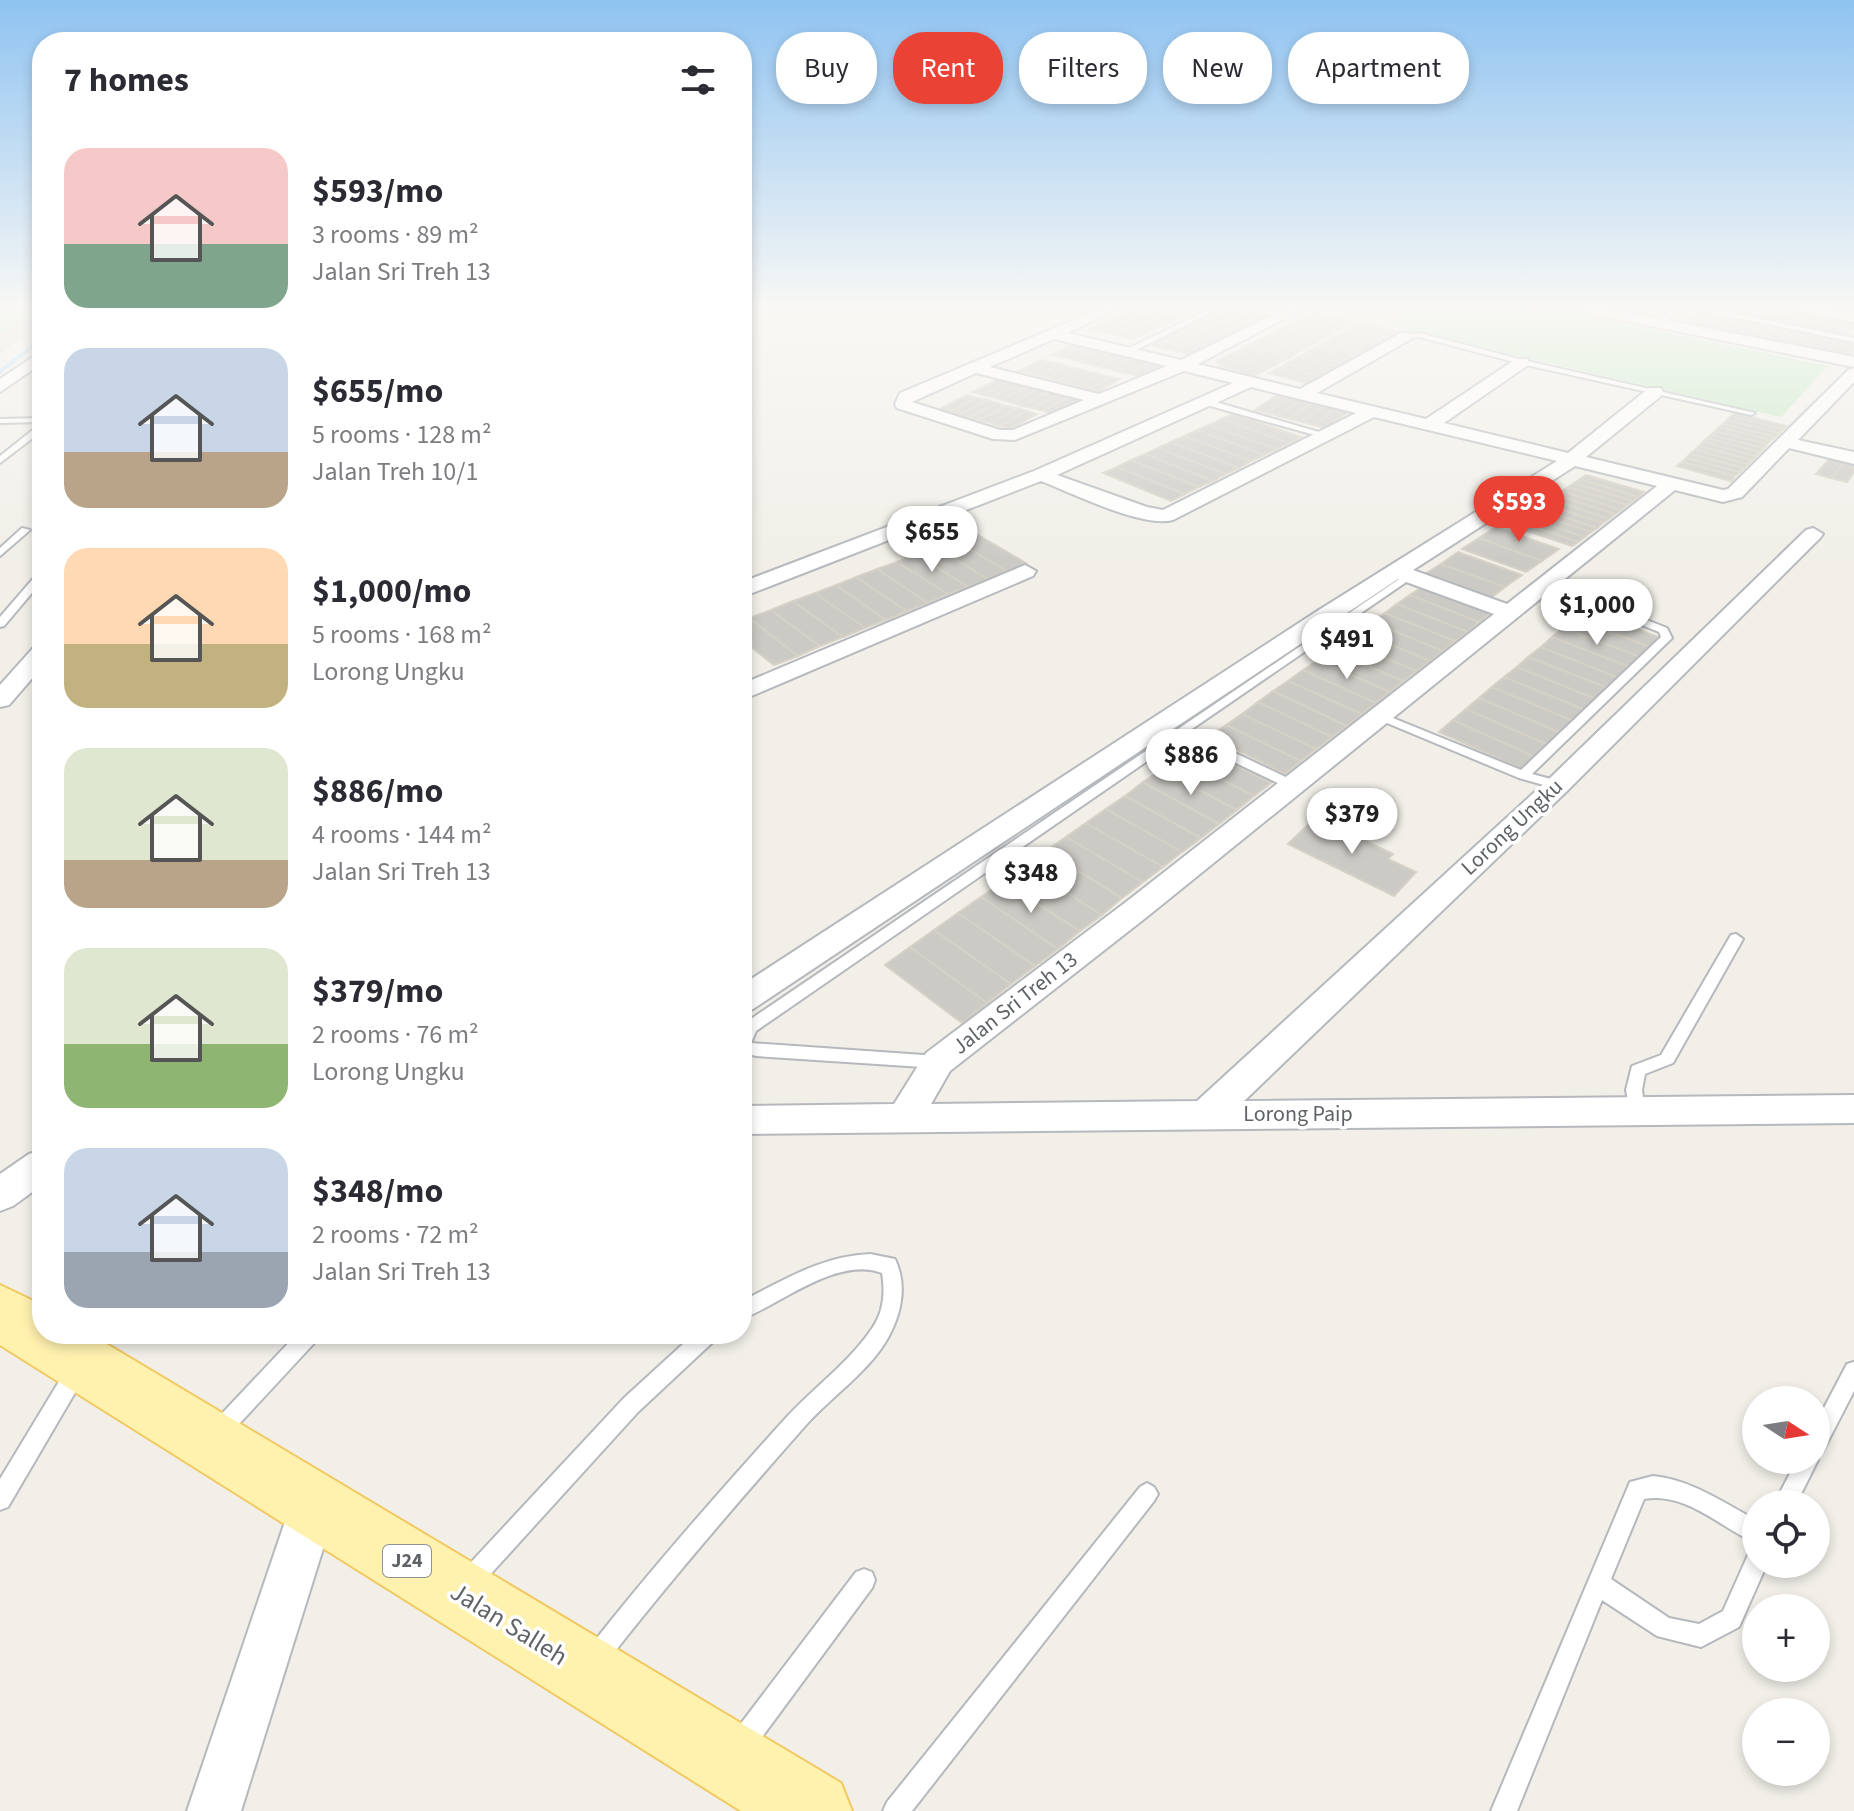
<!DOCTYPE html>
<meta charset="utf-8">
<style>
body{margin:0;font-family:"Source Sans 3",sans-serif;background:#f2f2f3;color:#2b2b33;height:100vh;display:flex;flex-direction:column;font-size:30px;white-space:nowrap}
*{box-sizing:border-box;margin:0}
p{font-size:26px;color:#7c7c81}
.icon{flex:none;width:44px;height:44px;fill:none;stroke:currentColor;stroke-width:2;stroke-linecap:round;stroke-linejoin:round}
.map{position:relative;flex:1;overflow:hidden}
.side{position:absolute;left:32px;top:32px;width:720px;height:1312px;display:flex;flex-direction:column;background:#fff;border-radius:32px;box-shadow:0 4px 12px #0003}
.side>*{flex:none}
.guide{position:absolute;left:776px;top:32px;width:760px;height:72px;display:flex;gap:16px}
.needle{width:52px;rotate:102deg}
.controls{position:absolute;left:1742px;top:1386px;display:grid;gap:16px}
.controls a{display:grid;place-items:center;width:88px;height:88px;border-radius:50%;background:#fff;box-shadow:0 4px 12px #0003;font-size:40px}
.price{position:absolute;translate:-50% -68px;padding:0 18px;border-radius:28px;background:#fff;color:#222;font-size:26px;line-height:52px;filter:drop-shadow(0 2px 4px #0008)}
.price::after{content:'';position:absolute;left:50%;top:48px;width:24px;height:18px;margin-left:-12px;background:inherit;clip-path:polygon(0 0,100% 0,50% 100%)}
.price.on{background:#ea4335;color:#fff}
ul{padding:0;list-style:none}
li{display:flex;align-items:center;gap:24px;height:200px;padding:0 32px}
li span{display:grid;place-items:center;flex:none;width:224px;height:160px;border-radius:24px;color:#555}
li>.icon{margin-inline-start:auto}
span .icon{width:96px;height:96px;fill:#fffc;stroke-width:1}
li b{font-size:34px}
h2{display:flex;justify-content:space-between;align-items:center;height:96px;padding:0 32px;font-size:34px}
.pill{padding:0 28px;border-radius:32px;background:#fff;box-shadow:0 4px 12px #0003;font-size:28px;line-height:72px}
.pill.on{background:#ea4335;color:#fff}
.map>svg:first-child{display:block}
.education{fill:#e1ded6}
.green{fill:#c5e8c5}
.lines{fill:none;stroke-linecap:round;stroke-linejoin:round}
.stream{fill:#aadaff;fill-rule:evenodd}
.building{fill:#cccac5;stroke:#d6d1c6;stroke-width:2}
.service-casing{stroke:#b5b8bc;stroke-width:4}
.minor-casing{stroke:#b5b8bc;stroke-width:4}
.primary-casing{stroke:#f2c960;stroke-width:4}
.service{fill:#fff;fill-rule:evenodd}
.minor{fill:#fff;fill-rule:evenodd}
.primary{fill:#fff2af;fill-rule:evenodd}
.labels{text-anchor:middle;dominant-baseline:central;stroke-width:7;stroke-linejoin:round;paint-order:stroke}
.shield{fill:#fff;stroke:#8f9295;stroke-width:2}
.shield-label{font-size:20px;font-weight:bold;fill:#5f6368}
.street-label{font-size:22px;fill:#5f6368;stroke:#fff}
.near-street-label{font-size:26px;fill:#5f6368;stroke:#fff}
</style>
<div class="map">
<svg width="1854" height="1811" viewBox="0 0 1854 1811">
<rect width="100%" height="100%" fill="#f1efe8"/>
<path class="education" d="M0,306H42V323L0,354Z"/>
<path class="green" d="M0,306H42L0,336Z
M1421,306H1538L1828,366L1781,417L1390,326Z"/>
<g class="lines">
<path class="stream" d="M42,337V341L0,374V369Z"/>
</g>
<path class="building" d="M1033,306H1057L1078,312L1064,318L1029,308Z
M1160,306L1189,313L1180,317L1138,307Z
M1222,306H1235L1270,315L1261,319L1218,308Z
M1626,306H1647L1634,317L1617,313Z
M1647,306H1668L1651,320L1634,317Z
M1745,306H1766L1754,319L1736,315Z
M1766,306H1772L1785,308L1772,322L1754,319Z
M1138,307L1180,317L1171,322L1129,311Z
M1218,308L1261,319L1253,323L1209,312Z
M1785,308L1803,312L1790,326L1772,322Z
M1129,311L1171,322L1162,326L1120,315Z
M1209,312L1253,323L1244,327L1200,316Z
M1311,312L1354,322L1348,325L1306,315Z
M1698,312L1715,316L1701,330L1683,326Z
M1803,312L1821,315L1809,329L1790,326Z
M1120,315L1162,326L1152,330L1110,319Z
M1306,315L1348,325L1343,328L1301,318Z
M1821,315L1839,318L1828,333L1809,329Z
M1200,316L1244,327L1235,332L1191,321Z
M1715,316L1733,319L1719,333L1701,330Z
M1301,318L1343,328L1338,331L1295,321Z
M1839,318L1854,321V327L1846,336L1828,333Z
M1110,319L1152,330L1143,335L1101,324Z
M1733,319L1751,323L1737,337L1719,333Z
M1191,321L1235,332L1226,336L1182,325Z
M1295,321L1338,331L1332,334L1290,324Z
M1359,323L1404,333L1398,336L1354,326Z
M1751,323L1769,326L1756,341L1737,337Z
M1101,324L1143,335L1133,339L1091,328Z
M1290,324L1332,334L1327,337L1284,327Z
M1182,325L1226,336L1217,341L1173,330Z
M1354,326L1398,336L1393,340L1349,329Z
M1769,326L1788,330L1774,344L1756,341Z
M1284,327L1327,337L1321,340L1278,330Z
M1349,329L1393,340L1388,343L1344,332Z
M1173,330L1217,341L1208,345L1164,334Z
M1278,330L1321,340L1315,343L1273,333Z
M1788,330L1806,333L1793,348L1774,344Z
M1344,332L1388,343L1382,346L1338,335Z
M1273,333L1315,343L1309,346L1267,336Z
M1806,333L1825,337L1812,352L1793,348Z
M1164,334L1208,345L1199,350L1155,339Z
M1338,335L1382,346L1377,349L1333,338Z
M1267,336L1309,346L1304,349L1261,339Z
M1825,337L1844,340L1832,356L1812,352Z
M1333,338L1377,349L1372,352L1327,341Z
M1155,339L1199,350L1189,355L1145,343Z
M1261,339L1304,349L1298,352L1255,342Z
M1844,340L1854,342L1852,360L1832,356Z
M1327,341L1372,352L1366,355L1322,344Z
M1255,342L1298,352L1292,356L1249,345Z
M1072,344L1081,346L1061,357L1052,355Z
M1322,344L1366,355L1360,358L1316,347Z
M1249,345L1292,356L1286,359L1244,348Z
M1081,346L1091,349L1071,359L1061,357Z
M1316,347L1360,358L1355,362L1310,350Z
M1244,348L1286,359L1280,362L1238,351Z
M1091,349L1100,351L1081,362L1071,359Z
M1310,350L1355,362L1349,365L1305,354Z
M1100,351L1110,353L1090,364L1081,362Z
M1238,351L1280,362L1274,366L1231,354Z
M1110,353L1120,355L1100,367L1090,364Z
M1231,354L1274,366L1267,369L1225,357Z
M1305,354L1349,365L1343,368L1299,357Z
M1120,355L1130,358L1110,369L1100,367Z
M1225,357L1267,369L1254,376L1219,366L1217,361Z
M1299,357L1343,368L1337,372L1293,360Z
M1130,358L1140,360L1120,372L1110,369Z
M1040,360L1050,362L1029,373L1019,371Z
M1140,360L1150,363L1130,374L1120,372Z
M1293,360L1337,372L1331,375L1287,363Z
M1050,362L1060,364L1039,376L1029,373Z
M1150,363L1160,365L1141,377L1130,374Z
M1287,363L1331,375L1325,378L1281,367Z
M1060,364L1069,367L1049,378L1039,376Z
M1069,367L1079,369L1058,381L1049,378Z
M1281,367L1325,378L1319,382L1275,370Z
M1079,369L1089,372L1068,383L1058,381Z
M1275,370L1319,382L1313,385L1269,373Z
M1089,372L1099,374L1079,386L1068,383Z
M1099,374L1110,377L1089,389L1079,386Z
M1110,377L1120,379L1099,391L1089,389Z
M999,379L1009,381L983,395L973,392Z
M1009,381L1018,384L992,397L983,395Z
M1018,384L1028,386L1002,400L992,397Z
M1028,386L1038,389L1013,403L1002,400Z
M1038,389L1048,392L1022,406L1013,403Z
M1048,392L1058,394L1033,408L1022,406Z
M1058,394L1068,397L1043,411L1033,408Z
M1279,394L1290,396L1267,413L1255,410Z
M967,395L977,398L949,412L940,409Z
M1290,396L1302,399L1278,416L1267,413Z
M1068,397L1079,400L1053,414L1043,411Z
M977,398L987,400L959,415L949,412Z
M1302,399L1314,402L1290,419L1278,416Z
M987,400L997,403L969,417L959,415Z
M1314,402L1325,405L1302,422L1290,419Z
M997,403L1006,406L979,420L969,417Z
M1325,405L1337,408L1314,425L1302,422Z
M1006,406L1017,408L990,423L979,420Z
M1017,408L1027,411L1000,426L990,423Z
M1337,408L1349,411L1326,428L1314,425Z
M1027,411L1037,414L1010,429L1000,426Z
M1735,413L1786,426L1783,429L1731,416Z
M1234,414L1301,437L1289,443L1222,419Z
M1731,416L1783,429L1779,433L1727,420Z
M1222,419L1289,443L1277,449L1209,425Z
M1727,420L1779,433L1775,437L1723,424Z
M1723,424L1775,437L1771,440L1719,427Z
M1209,425L1277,449L1264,455L1197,430Z
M1719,427L1771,440L1767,444L1715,431Z
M1197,430L1264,455L1251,461L1184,436Z
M1715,431L1767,444L1764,448L1711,435Z
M1711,435L1764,448L1760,452L1707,438Z
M1184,436L1251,461L1239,468L1171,442Z
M1707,438L1760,452L1756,456L1703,442Z
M1171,442L1239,468L1226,474L1158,448Z
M1703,442L1756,456L1752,460L1699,446Z
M1699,446L1752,460L1748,464L1695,450Z
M1158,448L1226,474L1213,481L1145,454Z
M1695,450L1748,464L1744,468L1690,454Z
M1145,454L1213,481L1199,487L1131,460Z
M1690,454L1744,468L1740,472L1686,458Z
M1831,457L1846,460L1831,478L1816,474Z
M1686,458L1740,472L1735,476L1682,462Z
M1131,460L1199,487L1185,494L1117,467Z
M1846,460L1854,462V472L1847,482L1831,478Z
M1682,462L1735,476L1731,481L1677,466Z
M1117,467L1185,494L1171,501L1103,473Z
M1586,475L1644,492L1638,497L1580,479Z
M1580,479L1638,497L1633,501L1574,483Z
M1574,483L1633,501L1627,505L1568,487Z
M1568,487L1627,505L1621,510L1562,491Z
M1562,491L1621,510L1615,514L1556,495Z
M1556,495L1615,514L1609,519L1550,499Z
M1550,499L1609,519L1603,523L1544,504Z
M1544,504L1603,523L1597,528L1537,508Z
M1537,508L1597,528L1591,532L1531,512Z
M1531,512L1591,532L1585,537L1524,517Z
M1524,517L1585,537L1578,542L1518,521Z
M1518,521L1578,542L1572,546L1511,526Z
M1496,527L1559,549L1542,561L1479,538Z
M973,532L1026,563L1007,571L954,540Z
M1479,538L1542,561L1526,572L1462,549Z
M954,540L1007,571L988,579L935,547Z
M935,547L988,579L968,587L916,554Z
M1458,552L1522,575L1505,587L1441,564Z
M916,554L968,587L948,594L897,562Z
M897,562L948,594L928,603L877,569Z
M1441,564L1505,587L1488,600L1423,575Z
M877,569L928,603L907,611L856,577Z
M856,577L907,611L886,620L836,585Z
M836,585L886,620L865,628L815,593Z
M1422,587L1491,613L1479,622L1410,595Z
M815,593L865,628L843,637L793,601Z
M1410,595L1479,622L1468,632L1397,604Z
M793,601L843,637L820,646L771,610Z
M1397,604L1468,632L1455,641L1385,613Z
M1585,609L1661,638L1651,647L1574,619Z
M771,610L820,646L798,656L749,618Z
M1385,613L1455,641L1443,651L1372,622Z
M749,618L798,656L774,665L742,640V621Z
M1574,619L1651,647L1641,657L1563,628Z
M1372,622L1443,651L1430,661L1358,631Z
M1563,628L1641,657L1630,667L1552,637Z
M1358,631L1430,661L1417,671L1345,641Z
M1552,637L1630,667L1619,678L1541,647Z
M1345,641L1417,671L1403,681L1331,650Z
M1541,647L1619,678L1608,688L1528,657Z
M1331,650L1403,681L1390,692L1318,660Z
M1528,657L1608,688L1596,699L1517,667Z
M1318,660L1390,692L1376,703L1303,670Z
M1517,667L1596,699L1585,710L1504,677Z
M1303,670L1376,703L1362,714L1288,681Z
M1504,677L1585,710L1573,721L1492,687Z
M1288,681L1362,714L1347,726L1273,691Z
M1492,687L1573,721L1561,733L1479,698Z
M1273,691L1347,726L1332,737L1258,702Z
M1479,698L1561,733L1548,745L1466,709Z
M1258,702L1332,737L1316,749L1242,714Z
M1466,709L1548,745L1535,757L1453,720Z
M1242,714L1316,749L1301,761L1226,725Z
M1453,720L1535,757L1522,769L1439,732Z
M1226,725L1301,761L1285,774L1210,736Z
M1196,745L1271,783L1254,796L1179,757Z
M1179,757L1254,796L1237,810L1161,770Z
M1161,770L1237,810L1219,824L1143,782Z
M1143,782L1219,824L1201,838L1125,796Z
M1125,796L1201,838L1182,852L1106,809Z
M1106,809L1182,852L1163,867L1086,823Z
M1316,817L1393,854L1388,859L1416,872L1394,896L1288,844Z
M1086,823L1163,867L1143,882L1066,837Z
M1066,837L1143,882L1122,898L1046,851Z
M1046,851L1122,898L1102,915L1025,866Z
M1025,866L1102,915L1080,931L1003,882Z
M1003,882L1080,931L1058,949L981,897Z
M981,897L1058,949L1035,966L958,913Z
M958,913L1035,966L1011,984L934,930Z
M934,930L1011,984L987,1003L910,947Z
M910,947L987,1003L962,1023L885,965Z"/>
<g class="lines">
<defs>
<path id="service" d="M1216,306H1224L1128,354L1121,352Z
M1677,306H1697L1854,338V342L1684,307L1661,324H1657V322Z
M1419,333L1523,360L1755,413L1751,415L1522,364L1419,337L1406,338L1402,336Z
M1203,400H1209L1329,435L1322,437L1203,404Z
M42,418V422L0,423V419Z
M39,425H42V431L0,463V456Z
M22,528L30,530L0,556V548Z
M42,572V581L4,626L0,627V617L38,573Z
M1408,573L1413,576L1412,578L1189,731L1296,782L1298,785L1296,788H1288L1182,737L756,1031L751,1043L938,1056L944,1058L946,1062L944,1066L938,1068L756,1056L742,1052V1028L745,1023Z
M1545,580L1667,628L1672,638L1532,774L1562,782L1564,785L1562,788L1558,789L1519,778L1375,718V714H1383L1521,770L1661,637L1659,632L1541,585L1540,583Z
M1736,934L1743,939L1673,1063L1645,1074L1642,1090L1645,1111L1643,1116L1637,1118L1631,1116L1626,1090L1632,1066L1661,1055L1731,935Z
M870,1254L895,1259C907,1284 902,1312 889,1336C871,1370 832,1396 806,1425C737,1503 669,1582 605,1664L597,1668L589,1664L585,1656L589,1648C651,1569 717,1494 784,1420C812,1389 851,1361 873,1327C884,1311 885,1291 882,1273C838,1256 782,1303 742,1319V1301C784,1280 822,1256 870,1254Z
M297,1334H320L317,1340L227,1437L220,1440L213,1437L210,1430L213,1423Z
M694,1334H718L715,1340L638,1412L477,1589L469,1592L461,1589L458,1581L461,1573L624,1398Z
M1854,1362V1391L1823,1451L1816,1454V1423L1847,1364Z
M76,1363L83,1365L86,1372L83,1379L8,1507L0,1510V1479L69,1365Z
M1816,1454L1818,1460L1796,1504H1774L1797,1460H1816Z
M1653,1476C1692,1480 1722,1502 1756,1520V1543C1719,1527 1687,1492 1644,1499L1611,1579L1669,1618L1699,1624L1723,1611L1748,1555L1756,1552V1564H1767L1739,1627L1701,1647L1657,1636L1602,1600L1517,1811H1491L1630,1482Z
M1147,1483L1154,1487L1158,1494L1154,1501L912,1811H883L887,1802L1140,1487Z
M864,1569L872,1572L875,1580L872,1588L751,1752L742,1755L733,1752L730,1743L733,1734L856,1572Z"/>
<path id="minor" d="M1107,306H1126L1068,333L1181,360L1291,306H1309L1198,364L1300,389L1401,333H1411V339L1317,393L1426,419L1516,359H1528V365L1444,423L1568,453L1649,388H1661L1663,392L1661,396L1586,457L1723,490L1728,489L1848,370L1854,368V382L1798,440L1854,452V464L1789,448L1742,497L1723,502L1675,490L1148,916L950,1071L931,1104L1197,1101L1549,779L1806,530L1813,528L1823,534L1820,538L1567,791L1244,1101L1854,1095V1123L742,1134V1106L894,1104L926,1053L1126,902L1494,614L1398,579L753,1009L742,1013V985L1319,610L1557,461L1374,417L1173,520C1142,528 1072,493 1041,481L742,597V582L1034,471L1233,383L1184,371L1015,440L993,439L897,408L895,404L900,393ZM1054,339L1167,366L1099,394L990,367ZM976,373L1084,400L1013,430H1000L912,402ZM1251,387L1356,413L1163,510L1147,507L1057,475ZM1575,466L1657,486L1507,604L1413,570Z
M1565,306H1594L1854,357V367L1572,310Z
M1784,306H1814L1854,314V322L1791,310Z
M42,351V363L0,392V379Z
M1025,565L1036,571L1033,576L742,700V684Z
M42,645V667L9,705L0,707V685L34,647Z
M42,1150V1185L13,1206L0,1211V1174L29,1154Z
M314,1481L330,1488L337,1504L241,1811H187L291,1504L298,1488Z"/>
<path id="primary" d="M0,1285L42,1305V1334H90L841,1783L852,1811H741L0,1345Z"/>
</defs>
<use href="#service" class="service-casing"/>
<use href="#minor" class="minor-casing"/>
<use href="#primary" class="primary-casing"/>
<use href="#service" class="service"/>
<use href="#minor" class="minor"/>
<use href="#primary" class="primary"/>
</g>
<linearGradient id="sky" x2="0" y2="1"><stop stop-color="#8fc3f1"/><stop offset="0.55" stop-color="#f9f8f5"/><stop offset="1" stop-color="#f9f8f5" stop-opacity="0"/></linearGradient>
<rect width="1854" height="560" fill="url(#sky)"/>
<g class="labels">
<rect class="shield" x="383" y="1545" width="48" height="32" rx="6"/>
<g class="shield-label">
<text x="407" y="1561">J24</text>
</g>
<g class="street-label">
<text transform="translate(1512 827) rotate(-43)">Lorong Ungku</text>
<text transform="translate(1015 1003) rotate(-38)">Jalan Sri Treh 13</text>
<text x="1298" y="1114">Lorong Paip</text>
</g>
<g class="near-street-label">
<text transform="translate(509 1624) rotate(32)">Jalan Salleh</text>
</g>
</g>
</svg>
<div class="controls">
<a><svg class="needle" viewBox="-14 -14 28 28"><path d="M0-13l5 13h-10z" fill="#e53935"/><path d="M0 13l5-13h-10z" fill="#7c7c81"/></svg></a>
<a><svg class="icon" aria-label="locate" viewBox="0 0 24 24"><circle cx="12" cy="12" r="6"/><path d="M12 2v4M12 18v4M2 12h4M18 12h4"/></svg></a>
<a>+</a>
<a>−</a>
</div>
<b class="price on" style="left:1519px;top:544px">$593</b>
<b class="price" style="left:932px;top:574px">$655</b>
<b class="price" style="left:1597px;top:647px">$1,000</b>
<b class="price" style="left:1347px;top:681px">$491</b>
<b class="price" style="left:1191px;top:797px">$886</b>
<b class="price" style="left:1352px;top:856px">$379</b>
<b class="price" style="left:1031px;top:915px">$348</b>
<div class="guide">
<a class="pill">Buy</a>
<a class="pill on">Rent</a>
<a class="pill">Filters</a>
<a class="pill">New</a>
<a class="pill">Apartment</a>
</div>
<section class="side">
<h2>7 homes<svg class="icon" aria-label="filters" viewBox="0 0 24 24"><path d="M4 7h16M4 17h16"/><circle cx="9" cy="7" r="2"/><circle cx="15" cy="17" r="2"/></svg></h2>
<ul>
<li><span style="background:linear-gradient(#f6c9c9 60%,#7fa58c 0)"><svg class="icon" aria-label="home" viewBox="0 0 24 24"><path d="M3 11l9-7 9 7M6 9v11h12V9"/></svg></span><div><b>$593/mo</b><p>3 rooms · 89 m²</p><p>Jalan Sri Treh 13</p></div></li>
<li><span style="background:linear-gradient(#c9d6e8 65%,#b9a48a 0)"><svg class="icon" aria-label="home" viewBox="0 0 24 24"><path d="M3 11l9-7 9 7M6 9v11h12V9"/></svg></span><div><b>$655/mo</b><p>5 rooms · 128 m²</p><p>Jalan Treh 10/1</p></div></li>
<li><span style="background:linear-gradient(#ffd9b3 60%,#c2b280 0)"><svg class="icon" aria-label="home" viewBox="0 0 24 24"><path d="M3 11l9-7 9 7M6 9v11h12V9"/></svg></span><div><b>$1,000/mo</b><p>5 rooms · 168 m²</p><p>Lorong Ungku</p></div></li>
<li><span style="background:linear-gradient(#dfe7d0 70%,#b9a48a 0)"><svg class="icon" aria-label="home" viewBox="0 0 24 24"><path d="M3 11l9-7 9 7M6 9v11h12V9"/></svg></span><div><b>$886/mo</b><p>4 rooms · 144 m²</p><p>Jalan Sri Treh 13</p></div></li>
<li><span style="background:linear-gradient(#dfe7d0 60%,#8fb573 0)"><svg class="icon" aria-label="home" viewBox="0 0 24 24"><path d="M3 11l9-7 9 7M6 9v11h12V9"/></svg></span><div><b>$379/mo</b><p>2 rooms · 76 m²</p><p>Lorong Ungku</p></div></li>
<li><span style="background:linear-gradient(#c9d6e8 65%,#9aa5b1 0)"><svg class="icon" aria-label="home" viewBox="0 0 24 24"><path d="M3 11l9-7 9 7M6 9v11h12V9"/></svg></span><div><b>$348/mo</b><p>2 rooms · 72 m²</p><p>Jalan Sri Treh 13</p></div></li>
</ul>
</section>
</div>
